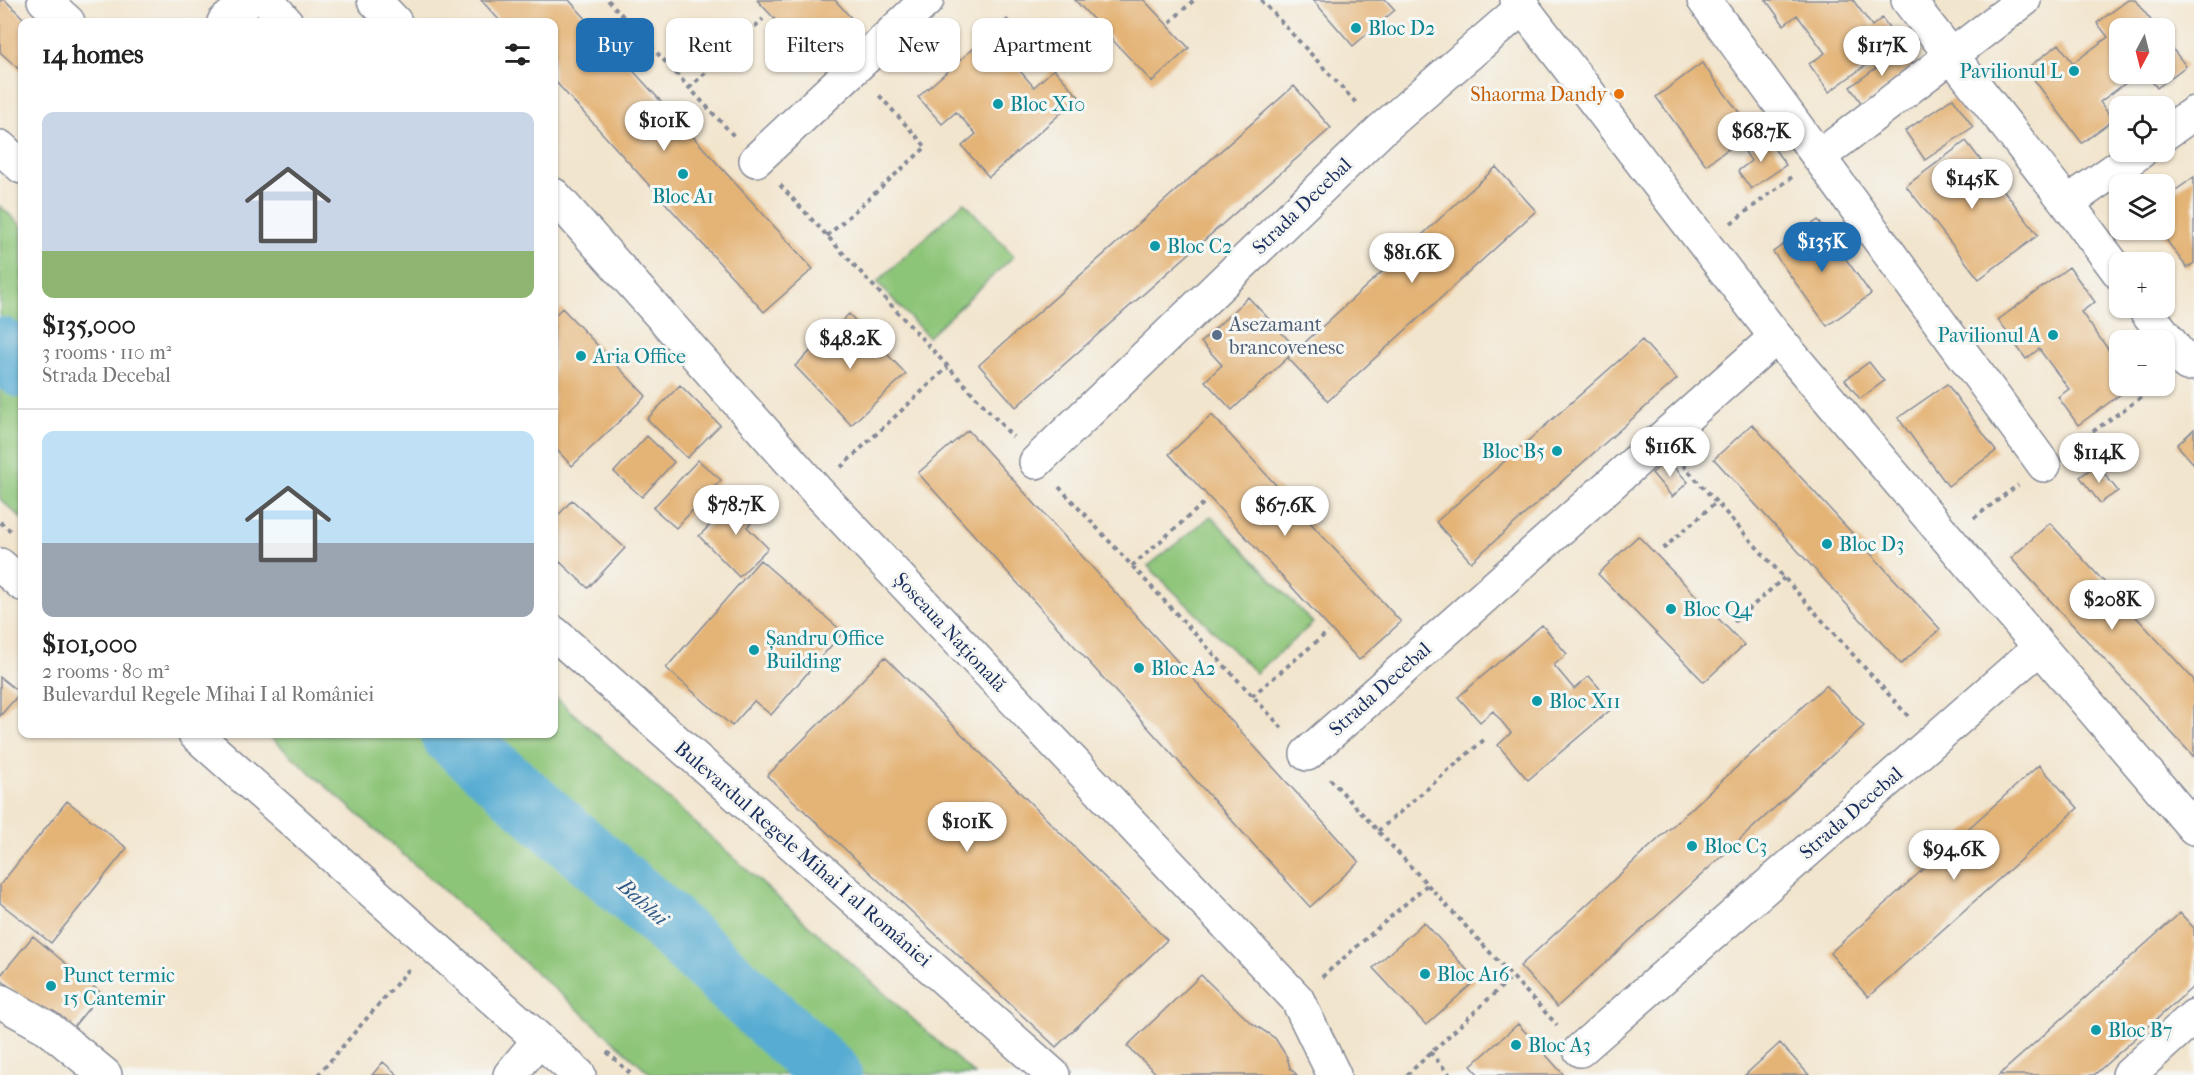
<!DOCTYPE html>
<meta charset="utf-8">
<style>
body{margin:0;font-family:"IM FELL French Canon",serif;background:#f6f6f6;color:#222;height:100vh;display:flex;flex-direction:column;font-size:22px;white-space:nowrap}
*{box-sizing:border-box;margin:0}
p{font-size:20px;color:#767676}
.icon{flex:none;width:33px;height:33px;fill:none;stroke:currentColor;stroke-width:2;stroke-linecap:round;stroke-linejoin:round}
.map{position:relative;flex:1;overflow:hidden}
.drawer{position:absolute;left:18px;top:18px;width:540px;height:720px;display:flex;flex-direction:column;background:#fff;border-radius:12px;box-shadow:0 2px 4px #0004}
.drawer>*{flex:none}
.top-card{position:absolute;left:576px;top:18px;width:570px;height:54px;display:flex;gap:12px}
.needle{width:39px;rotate:187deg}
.tools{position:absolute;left:2109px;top:18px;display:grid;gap:12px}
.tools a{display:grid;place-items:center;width:66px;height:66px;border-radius:12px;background:#fff;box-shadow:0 2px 4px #0004;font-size:30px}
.price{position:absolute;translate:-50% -51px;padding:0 14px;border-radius:21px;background:#fff;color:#222;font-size:20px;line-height:39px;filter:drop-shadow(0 2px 3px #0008)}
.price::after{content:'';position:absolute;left:50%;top:36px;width:18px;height:14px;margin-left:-9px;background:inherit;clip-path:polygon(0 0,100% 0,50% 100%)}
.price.current{background:#1f6fb2;color:#fff}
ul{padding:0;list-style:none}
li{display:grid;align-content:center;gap:12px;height:318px;padding:0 24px}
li+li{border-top:2px solid #e0e0e0}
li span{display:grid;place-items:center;height:186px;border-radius:12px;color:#555}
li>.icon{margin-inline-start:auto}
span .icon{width:108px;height:108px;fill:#fffc;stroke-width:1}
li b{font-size:26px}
h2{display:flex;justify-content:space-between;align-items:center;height:72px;padding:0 24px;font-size:26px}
.tag{padding:0 21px;border-radius:12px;background:#fff;box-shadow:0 2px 4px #0004;font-size:21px;line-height:54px}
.tag.current{background:#1f6fb2;color:#fff}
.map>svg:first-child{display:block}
.green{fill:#8dc578;stroke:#547a6b;stroke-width:1.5}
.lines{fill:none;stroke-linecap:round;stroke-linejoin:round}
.river{stroke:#56acd2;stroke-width:62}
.building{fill:#e4b477}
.minor-casing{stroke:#868a96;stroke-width:36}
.major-casing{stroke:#868a96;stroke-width:36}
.path{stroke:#868a96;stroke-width:4;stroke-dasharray:4.5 4.5;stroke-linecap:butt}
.minor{stroke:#fff;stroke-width:33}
.major{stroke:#fff;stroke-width:33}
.culture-dot{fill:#0f9aa8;stroke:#f6f6f2;stroke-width:2}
.food-dot{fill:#e8710a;stroke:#f6f6f2;stroke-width:2}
.service-dot{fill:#5c6f8a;stroke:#f6f6f2;stroke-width:2}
.labels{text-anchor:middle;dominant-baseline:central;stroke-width:6;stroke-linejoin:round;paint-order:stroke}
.culture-label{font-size:20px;fill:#0d838f;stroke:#f6f6f2;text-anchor:start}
.food-label{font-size:20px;fill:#c56008;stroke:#f6f6f2;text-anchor:end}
.street-label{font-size:20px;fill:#1b2f5e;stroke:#f6f6f2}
.service-label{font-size:20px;fill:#4e5e75;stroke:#f6f6f2;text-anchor:start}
.water-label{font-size:21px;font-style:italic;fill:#305b87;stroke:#f6f6f2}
</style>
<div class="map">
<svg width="2194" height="1075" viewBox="0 0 2194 1075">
<rect width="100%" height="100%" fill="#f6f6f2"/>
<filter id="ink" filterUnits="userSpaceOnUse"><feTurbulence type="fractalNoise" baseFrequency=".0167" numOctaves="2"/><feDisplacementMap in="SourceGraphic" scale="12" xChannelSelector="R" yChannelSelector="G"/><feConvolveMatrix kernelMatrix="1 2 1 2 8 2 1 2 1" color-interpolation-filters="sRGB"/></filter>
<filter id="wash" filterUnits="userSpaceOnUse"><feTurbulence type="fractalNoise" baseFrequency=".008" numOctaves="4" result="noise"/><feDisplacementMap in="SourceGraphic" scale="24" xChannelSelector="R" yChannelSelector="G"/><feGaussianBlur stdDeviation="1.35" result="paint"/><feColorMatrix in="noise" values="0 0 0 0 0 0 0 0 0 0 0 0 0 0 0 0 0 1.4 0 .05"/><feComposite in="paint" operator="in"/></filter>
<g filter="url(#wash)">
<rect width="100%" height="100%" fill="#f2e5ce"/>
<path class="green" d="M964,202L1014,256L928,337L877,282Z
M0,206L22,226V519L0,499Z
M1211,516L1313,623L1256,673L1148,566Z
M554,696L975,1075H652L267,734H554Z"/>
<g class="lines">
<path class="river" d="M0,348L22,367
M451,734L656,913L831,1075"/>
</g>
<g id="blocks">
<path class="building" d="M0,0H5L27,22H22V72L0,52Z
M481,0H569L813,269L764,312L554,80V22H501Z
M757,0H835L852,19L810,57Z
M1075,0H1144L1189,48L1152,82Z
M1313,0H1386L1395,10L1353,46Z
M1766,0H1853L1872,26L1882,18L1899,41L1829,92L1809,64L1825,53L1797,15L1784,25Z
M2128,0H2135L2157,28H2120V74H2138L2100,102L2113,120L2082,143L2026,69L2059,44L2073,63L2108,37L2097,23Z
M1007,19L1032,47L1013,63L1034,87L1054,69L1079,97L989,177L962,146L976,134L956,112L942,124L918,97Z
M2164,38L2186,66L2157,88L2146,74H2164Z
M1901,50L1914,66L1862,104L1850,87Z
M1702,63L1753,131L1706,165L1656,97Z
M1294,86L1331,128L1016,407L979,365Z
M1953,98L1973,127L1925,160L1905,131Z
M1766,137L1786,165L1751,189L1738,171L1751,161L1745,152Z
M1966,141L2038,235L1979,279L1906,186Z
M1496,167L1536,211L1328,401L1288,358Z
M2194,177V263L2187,268L2159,230H2164V199Z
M1818,220L1871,294L1827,326L1773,252Z
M2069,267L2095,302L2081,312L2113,356L2120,352V386H2132L2078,425L2058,397L2069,389L2039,349L2026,359L1998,320Z
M1248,297L1297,349L1232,410L1205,381L1222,365L1201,342Z
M562,308L646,396L572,466L554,447V316Z
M849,314L906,374L851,425L795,366Z
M1642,340L1677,379L1471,562L1436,522Z
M1869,362L1884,381L1860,399L1845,380Z
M1947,384L1996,451L1948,486L1898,418Z
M680,385L720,425L687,458L647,419Z
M1212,415L1401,622L1359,660L1169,454Z
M1752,424L1940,629L1901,664L1714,459Z
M2194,429V464L2177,445Z
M968,430L1359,862L1310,907L918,473Z
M647,436L674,462L642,497L614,472Z
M698,460L721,480L676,528L653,508Z
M1667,460L1688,482L1672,497L1652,473Z
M2097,464L2118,491L2100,503L2080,477Z
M742,493L762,512L747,527L768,548L739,577L699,536Z
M572,500L625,548L588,588L560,562L554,569V520Z
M2050,523L2194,680V757L2011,558Z
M1638,536L1744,645L1704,682L1598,574Z
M760,560L843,632L771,715L754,701L732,726L666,668Z
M1542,625L1567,654L1554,665L1574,689L1589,676L1615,706L1528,780L1498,745L1511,733L1493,711L1480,722L1458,697Z
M885,657L1167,940L1056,1047L767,776Z
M0,677L20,693L0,716Z
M1826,685L1864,726L1557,1007L1520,966Z
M2039,765L2078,808L1868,997L1830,953Z
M67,801L127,848L51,943L0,903V885Z
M2180,913L2194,928V986L2094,1075H1999Z
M1424,922L1476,980L1426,1025L1373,968Z
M33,936L101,993L67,1035L0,979V976Z
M1201,975L1250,1022L1275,1038L1287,1057L1290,1068L1297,1075H1158L1127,1046Z
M1518,1024L1564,1075H1479L1471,1066Z
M1780,1043L1809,1075H1745Z
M383,1062L398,1075H372Z"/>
</g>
</g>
<g filter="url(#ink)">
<use href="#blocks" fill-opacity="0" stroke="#868a96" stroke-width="1.5"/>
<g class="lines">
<defs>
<path id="minor" d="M44,0L68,22
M267,0L286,22
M374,0L395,22
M1517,0L1776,337L2194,828
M1704,0L2044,465
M1908,0L2067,203L2120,274
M224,22L250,0
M2164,134L2194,113
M1819,157L2024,0
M756,160L927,0
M554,195L816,490L1297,999L1334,1075
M2067,203L2140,152
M2144,308L2187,364L2194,360
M1036,462L1381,130L1523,7
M1307,754L1776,337
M0,1001L48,1028L105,1075
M1580,1050L2040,647
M510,1075L539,1040
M2129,1075L2194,1016"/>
<path id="major" d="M0,147L22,167
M0,565L22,584
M554,633L1053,1075
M195,734L579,1075"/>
</defs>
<use href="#minor" class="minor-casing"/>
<use href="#major" class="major-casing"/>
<path class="path" d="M608,0L734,136
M1261,0L1358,105
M1170,22L1194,0
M689,88L763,19
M780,185L1013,437
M1731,223L1792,177
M827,236L926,147L877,93
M2071,447L2157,386
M1683,465L1908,716
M841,467L948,367
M1059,487L1284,730
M1974,518L2018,485
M0,522L11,531
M1663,549L1716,502
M1132,566L1204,503
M1734,622L1784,578
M1252,696L1328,632
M1330,779L1557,1025
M1378,831L1485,739
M1322,977L1427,885
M607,1052L632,1075
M1430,1052L1450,1075
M318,1075L410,968
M1407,1075L1512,977"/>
<use href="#minor" class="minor"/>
<use href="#major" class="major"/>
</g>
</g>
<g class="culture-dot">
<circle cx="1356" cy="28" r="6"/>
<circle cx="2074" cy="71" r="6"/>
<circle cx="998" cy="104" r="6"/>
<circle cx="683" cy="174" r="6"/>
<circle cx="1155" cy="246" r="6"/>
<circle cx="2053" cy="335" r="6"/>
<circle cx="581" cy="356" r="6"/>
<circle cx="1557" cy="451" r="6"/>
<circle cx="1827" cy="544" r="6"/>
<circle cx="1671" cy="609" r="6"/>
<circle cx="754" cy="650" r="6"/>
<circle cx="1139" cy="668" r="6"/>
<circle cx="1537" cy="701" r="6"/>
<circle cx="1692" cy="846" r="6"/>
<circle cx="1425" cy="974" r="6"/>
<circle cx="51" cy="986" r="6"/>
<circle cx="2096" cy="1030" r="6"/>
<circle cx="1516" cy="1045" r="6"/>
</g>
<circle class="food-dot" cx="1619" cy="94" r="6"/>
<circle class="service-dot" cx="1217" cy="335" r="6"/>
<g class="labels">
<g class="culture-label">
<text x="1368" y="28">Bloc D2</text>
<text x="2062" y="71" text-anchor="end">Pavilionul L</text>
<text x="1010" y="104">Bloc X10</text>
<text x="683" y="196" text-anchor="middle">Bloc A1</text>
<text x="1167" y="246">Bloc C2</text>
<text x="2041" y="335" text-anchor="end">Pavilionul A</text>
<text x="593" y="356">Aria Office</text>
<text x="1545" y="451" text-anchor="end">Bloc B5</text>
<text x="1839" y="544">Bloc D3</text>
<text x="1683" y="609">Bloc Q4</text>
<text x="766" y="638">Șandru Office<tspan x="766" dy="23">Building</tspan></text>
<text x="1151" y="668">Bloc A2</text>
<text x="1549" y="701">Bloc X11</text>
<text x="1704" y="846">Bloc C3</text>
<text x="1437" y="974">Bloc A16</text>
<text x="63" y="975">Punct termic<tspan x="63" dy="23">15 Cantemir</tspan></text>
<text x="2108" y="1030">Bloc B7</text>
<text x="1528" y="1045">Bloc A3</text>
</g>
<g class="food-label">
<text x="1607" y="94">Shaorma Dandy</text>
</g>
<g class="street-label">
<text transform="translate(1302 206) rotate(-44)">Strada Decebal</text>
<text transform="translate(950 632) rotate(47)">Șoseaua Națională</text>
<text transform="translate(1380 689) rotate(-42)">Strada Decebal</text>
<text transform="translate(1851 813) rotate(-41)">Strada Decebal</text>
<text transform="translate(803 854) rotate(41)">Bulevardul Regele Mihai I al României</text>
</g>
<g class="service-label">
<text x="1229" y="324">Asezamant<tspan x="1229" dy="23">brancovenesc</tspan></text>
</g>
<g class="water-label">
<text transform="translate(643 902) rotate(42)">Bahlui</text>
</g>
</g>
</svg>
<div class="tools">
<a><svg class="needle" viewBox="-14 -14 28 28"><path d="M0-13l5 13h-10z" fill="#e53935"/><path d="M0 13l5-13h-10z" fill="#767676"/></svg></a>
<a><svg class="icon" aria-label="locate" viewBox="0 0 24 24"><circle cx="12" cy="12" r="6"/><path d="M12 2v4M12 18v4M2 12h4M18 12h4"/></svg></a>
<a><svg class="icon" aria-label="layers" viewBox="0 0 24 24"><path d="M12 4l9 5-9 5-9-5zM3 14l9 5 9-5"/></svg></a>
<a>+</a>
<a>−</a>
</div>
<b class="price" style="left:1882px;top:77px">$117K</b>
<b class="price" style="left:664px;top:152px">$101K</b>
<b class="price" style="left:1761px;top:163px">$68.7K</b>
<b class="price" style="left:1972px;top:210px">$145K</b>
<b class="price current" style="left:1822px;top:273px">$135K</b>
<b class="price" style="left:1412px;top:284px">$81.6K</b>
<b class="price" style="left:850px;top:370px">$48.2K</b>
<b class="price" style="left:1670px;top:478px">$116K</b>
<b class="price" style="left:2099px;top:484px">$114K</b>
<b class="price" style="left:736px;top:536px">$78.7K</b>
<b class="price" style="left:1285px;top:537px">$67.6K</b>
<b class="price" style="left:2112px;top:631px">$208K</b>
<b class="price" style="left:967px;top:853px">$101K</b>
<b class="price" style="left:1954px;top:881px">$94.6K</b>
<div class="top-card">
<a class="tag current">Buy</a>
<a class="tag">Rent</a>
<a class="tag">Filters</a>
<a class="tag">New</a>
<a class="tag">Apartment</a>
</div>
<section class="drawer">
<h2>14 homes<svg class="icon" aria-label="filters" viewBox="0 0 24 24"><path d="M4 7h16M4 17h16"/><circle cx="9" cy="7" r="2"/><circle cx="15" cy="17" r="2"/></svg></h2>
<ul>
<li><span style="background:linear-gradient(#c9d6e8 75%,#8fb573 0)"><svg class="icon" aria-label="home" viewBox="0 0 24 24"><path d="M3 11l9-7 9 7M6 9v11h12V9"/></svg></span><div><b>$135,000</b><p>3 rooms · 110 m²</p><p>Strada Decebal</p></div></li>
<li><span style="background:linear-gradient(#bfe0f5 60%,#9aa5b1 0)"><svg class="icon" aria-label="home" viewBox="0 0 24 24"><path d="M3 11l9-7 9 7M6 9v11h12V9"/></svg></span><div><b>$101,000</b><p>2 rooms · 80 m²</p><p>Bulevardul Regele Mihai I al României</p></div></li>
</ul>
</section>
</div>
